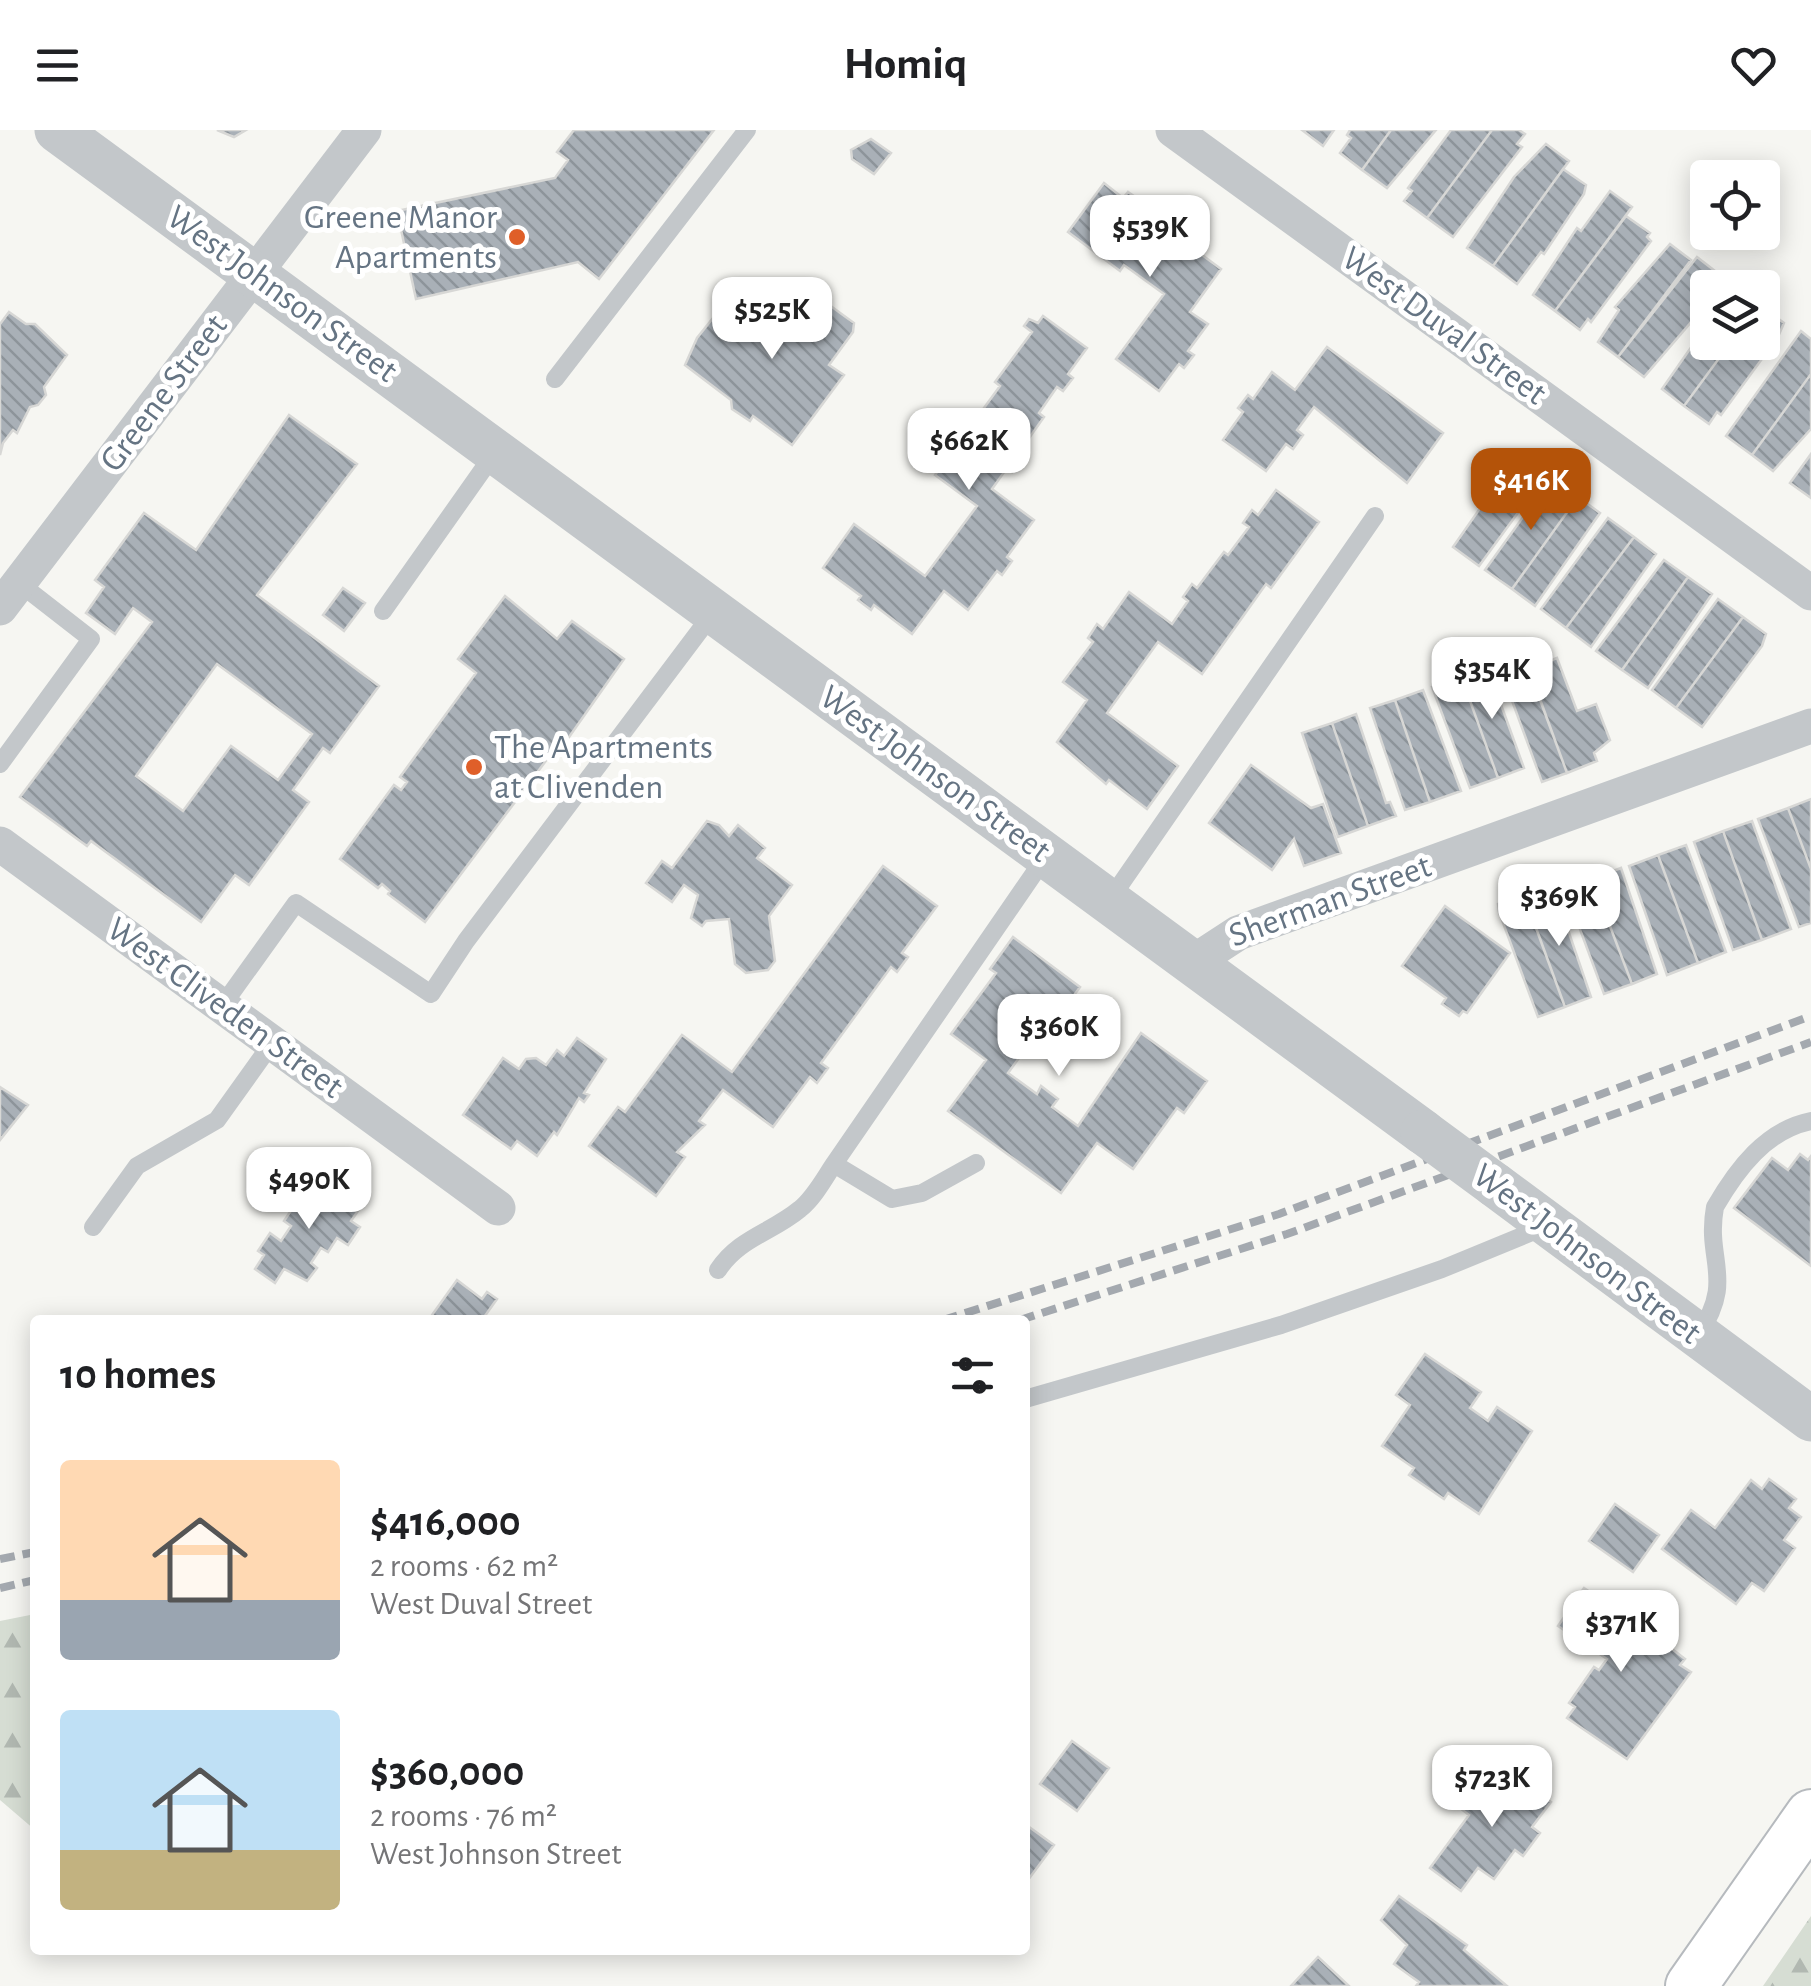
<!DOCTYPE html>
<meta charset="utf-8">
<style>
body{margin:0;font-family:"Alegreya Sans",sans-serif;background:#f2f2f2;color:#202124;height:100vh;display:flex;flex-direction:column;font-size:38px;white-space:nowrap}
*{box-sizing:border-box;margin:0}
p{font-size:32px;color:#757577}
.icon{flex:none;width:55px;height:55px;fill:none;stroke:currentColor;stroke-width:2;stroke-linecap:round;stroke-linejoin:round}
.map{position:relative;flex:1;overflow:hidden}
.sheet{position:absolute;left:30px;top:1185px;width:1000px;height:640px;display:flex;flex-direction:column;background:#fff;border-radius:10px;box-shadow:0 5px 25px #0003}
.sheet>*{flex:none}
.buttons{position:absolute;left:1690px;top:30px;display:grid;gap:20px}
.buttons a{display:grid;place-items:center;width:90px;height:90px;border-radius:10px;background:#fff;box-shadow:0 5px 25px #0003;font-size:50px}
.price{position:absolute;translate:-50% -85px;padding:0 22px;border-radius:20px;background:#fff;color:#222;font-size:32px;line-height:65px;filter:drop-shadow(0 2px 5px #0008)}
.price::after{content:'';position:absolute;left:50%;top:60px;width:30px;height:22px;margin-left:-15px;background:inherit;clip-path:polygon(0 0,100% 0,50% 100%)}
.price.active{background:#b45309;color:#fff}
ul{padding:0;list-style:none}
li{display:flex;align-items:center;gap:30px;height:250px;padding:0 30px}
li span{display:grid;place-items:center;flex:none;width:280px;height:200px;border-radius:10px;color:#555}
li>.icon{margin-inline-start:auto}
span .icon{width:120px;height:120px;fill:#fffc;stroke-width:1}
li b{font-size:42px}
h2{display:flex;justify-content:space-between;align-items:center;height:120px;padding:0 30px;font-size:42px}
header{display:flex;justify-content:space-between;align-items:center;height:130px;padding:0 30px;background:#fff;font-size:45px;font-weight:700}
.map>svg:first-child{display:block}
.forest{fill:url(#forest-firs)}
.building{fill:url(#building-back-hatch);stroke:#d7d7d5;stroke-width:2.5;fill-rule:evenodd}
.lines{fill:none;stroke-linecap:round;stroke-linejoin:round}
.secondary-casing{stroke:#b6babe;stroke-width:54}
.service{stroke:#c3c7ca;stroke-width:18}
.minor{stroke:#c3c7ca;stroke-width:35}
.tertiary{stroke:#c3c7ca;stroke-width:45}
.secondary{stroke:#fff;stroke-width:50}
.rail{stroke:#a4a9af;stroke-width:8;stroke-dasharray:15 8;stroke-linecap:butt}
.tertiary-bridge{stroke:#c3c7ca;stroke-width:45}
.poi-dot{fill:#df5f29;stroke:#fff;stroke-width:4}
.labels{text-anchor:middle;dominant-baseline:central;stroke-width:10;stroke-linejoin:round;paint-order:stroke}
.poi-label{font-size:35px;fill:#657483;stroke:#fff;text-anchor:end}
.street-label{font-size:35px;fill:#657483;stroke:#fff}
</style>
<header><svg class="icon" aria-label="menu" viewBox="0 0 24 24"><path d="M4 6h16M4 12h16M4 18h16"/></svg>Homiq<svg class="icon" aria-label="heart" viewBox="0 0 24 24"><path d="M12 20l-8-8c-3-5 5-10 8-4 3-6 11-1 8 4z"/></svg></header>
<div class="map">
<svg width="1811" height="1856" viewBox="0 0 1811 1856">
<defs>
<pattern id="forest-firs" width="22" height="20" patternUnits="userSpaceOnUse" patternTransform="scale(2.5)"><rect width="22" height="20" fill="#d6ddd3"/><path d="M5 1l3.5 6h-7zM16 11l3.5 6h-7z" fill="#b1b8b1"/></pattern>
<pattern id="building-back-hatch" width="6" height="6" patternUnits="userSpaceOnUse" patternTransform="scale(2.5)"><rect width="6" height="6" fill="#a9b0b7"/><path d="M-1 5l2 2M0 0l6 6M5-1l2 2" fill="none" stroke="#8d949a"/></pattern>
</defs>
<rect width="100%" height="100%" fill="#f6f6f2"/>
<path class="forest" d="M35,1484V1700L0,1670V1491Z
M1811,1786V1856H1763Z"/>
<path class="building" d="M217,0H246L234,7Z
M574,0H714L599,149L578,132L416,169L397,81L555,48L568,30L557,22Z
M1302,0H1334L1323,16Z
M1350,0H1391L1362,40L1340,23L1351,8L1347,5Z
M1391,0H1436L1387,58L1362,40Z
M1451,0H1492L1427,88L1404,71L1412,61L1408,58Z
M1492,0H1519L1525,4L1517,14L1522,17L1453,107L1427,88Z
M871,9L891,23L874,44L852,29L851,20Z
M1546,14L1569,31L1493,136L1467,118L1514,47Z
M1563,39L1586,55L1584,64L1544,124L1541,122L1517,154L1493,136Z
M1104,53L1123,68L1128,62L1141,71L1137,77L1181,109L1185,105L1198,114L1194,119L1221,139L1190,182L1208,194L1188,221L1194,225L1184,238L1179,234L1159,261L1116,229L1164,164L1124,135L1120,141L1068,102Z
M1610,61L1632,77L1555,181L1533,165L1577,98L1581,101Z
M1626,86L1650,103L1647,107L1651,111L1591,192L1588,189L1580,200L1555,181Z
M1670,114L1691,130L1618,227L1598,212L1619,180L1615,177Z
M1697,127L1724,148L1717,158H1708L1698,184L1644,247L1618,227Z
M733,163L737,167L740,163L784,201L808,169L812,173L817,166L854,193L853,202L829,235L844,245L792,315L753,286L750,291L732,279L731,270L685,235L697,208Z
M1762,177L1784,193L1778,207L1721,285L1717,282L1709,294L1684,276L1731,212H1762Z
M9,182L26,194H35L67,225L44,257L46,265L38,275L30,277L17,303L13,300L3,313L0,325V194Z
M1043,186L1087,218L1068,244L1073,248L1063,261L1057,257L1039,283L1044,287L1017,325L1022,329L1012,342L1007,338L992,359L1034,390L1007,427L1012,431L1002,445L997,441L968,480L944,461L912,504L874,475L871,480L858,470L861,466L823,438L854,394L925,446L977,376L935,345L1000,256L995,252L1032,202L1024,196L1029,189L1038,193Z
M1708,193V212H1731L1684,276L1662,259Z
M1801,201L1811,209V244L1752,325L1726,306Z
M1327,217L1443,303L1407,353L1314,277L1297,300L1303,305L1293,319L1286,314L1266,341L1223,310L1243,282L1238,278L1248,265L1253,269L1272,242L1295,260Z
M1811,244V299L1773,341L1752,325Z
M289,285L357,334L257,465L379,556L330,623L323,618L293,660L309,672L249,755L235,745L201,792L91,711L87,716L20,667L152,492L133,478L115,504L86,483L104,457L95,450L144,383L196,420ZM217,534L312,604L278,650L231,616L183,681L136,646Z
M1518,324L1543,342L1536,352L1539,354L1479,436L1453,417Z
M1811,324V368L1790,353Z
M1551,348L1578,367L1512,459L1485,440Z
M1276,360L1319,392L1271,458L1266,454L1202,544L1158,512L1107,583L1178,636L1147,679L1109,650L1106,654L1057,612L1087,570L1063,552L1093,512L1088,508L1097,494L1103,499L1129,462L1172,494L1188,471L1183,467L1192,454L1197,458L1224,422L1228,425L1249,397L1243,393L1252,380L1258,385Z
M1578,367L1600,383L1535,476L1512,459Z
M1608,388L1634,407L1566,498L1541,479Z
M1634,407L1656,424L1591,517L1566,498Z
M1664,430L1688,447L1622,540L1596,521Z
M1688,447L1712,464L1648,558L1622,540Z
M343,458L365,473L344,501L323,485Z
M505,466L557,509L572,491L624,529L555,627L551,624L425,792L388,764L390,761L382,754L378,758L340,729L394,655L401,660L407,652L400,647L476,543L458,529Z
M1718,469L1743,487L1676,578L1652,560Z
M1743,487L1766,504L1762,516L1702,597L1676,578Z
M1557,528L1577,581L1596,574L1610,610L1594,623L1597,631L1567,643L1529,539Z
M1526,532L1567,643L1542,652L1504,549L1516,545L1512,536Z
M1487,536L1524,638L1498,648L1461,546Z
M1461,546L1498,648L1470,658L1432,557Z
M1423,560L1461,661L1430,672L1395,570Z
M1395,570L1430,672L1405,680L1370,578Z
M1356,584L1386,673L1390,672L1396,686L1368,696L1332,593Z
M1332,593L1368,696L1338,707L1302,603Z
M1251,635L1311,678L1323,674L1341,723L1304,736L1294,709L1272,740L1209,693Z
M1811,669V739L1788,678Z
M1788,678L1811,739V793L1799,797L1758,689Z
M707,691L719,695L729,706L738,695L765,718L757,728L792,755L769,786L775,831L768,840L746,843L735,834L729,789L706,791L702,796L691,788L698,765L684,755L672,772L646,753L662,731L672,738Z
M1752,691L1791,799L1762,810L1723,701Z
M1723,701L1762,810L1733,820L1694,712Z
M1686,715L1726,822L1698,833L1658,725Z
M1658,725L1698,833L1667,845L1629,736Z
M883,736L937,776L902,823L908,827L897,842L891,837L821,933L828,938L817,953L810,947L773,997L723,960L699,991L705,995L677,1022L685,1027L656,1066L589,1016L618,977L625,982L682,905L732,942Z
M1621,738L1657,844L1632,854L1592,749Z
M1592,749L1632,854L1604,864L1565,759Z
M1522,760L1565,877L1538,887L1499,782L1498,774Z
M1555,762L1591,867L1565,877L1527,773Z
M1445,776L1510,823L1467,883L1463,881L1459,886L1442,874L1446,868L1402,836Z
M1013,807L1080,857L1057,889L1051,884L1008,943L1037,964L1041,956L1058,969L1052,977L1078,996L1141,903L1207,951L1184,983L1177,978L1133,1039L1097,1013L1061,1063L948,981L986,930L951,904L996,843L990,839Z
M577,908L606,929L584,963L589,965L584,972L579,968L557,1005L554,1002L537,1026L517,1011L511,1019L463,985L503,928L519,939L526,929L536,928L546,935L557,920L564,926Z
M0,957L28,975L0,1010Z
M1800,1024L1808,1030L1811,1026V1136L1734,1078L1772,1028L1788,1040Z
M314,1046L360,1078L351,1091L360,1097L348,1115L337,1108L328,1122L321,1118L311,1133L317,1138L307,1151L284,1139L275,1153L255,1139L264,1125L258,1121L270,1103L281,1111L291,1096L284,1091Z
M457,1150L482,1169L487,1162L497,1169L482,1190H433L432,1185Z
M1425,1224L1481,1262L1470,1278L1488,1291L1497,1277L1532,1301L1479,1384L1448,1363L1444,1369L1409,1345L1414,1338L1382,1316L1410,1275L1396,1265Z
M1769,1349L1796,1369L1789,1378L1801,1387L1784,1410L1795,1418L1764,1461L1752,1453L1736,1474L1662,1419L1691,1380L1715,1398L1751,1350L1762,1359Z
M1615,1374L1659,1405L1633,1442L1589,1411Z
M1584,1458L1658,1508L1685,1529L1680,1535L1691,1542L1627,1629L1567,1588L1575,1577L1569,1573L1594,1537L1599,1540L1607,1529L1558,1496Z
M1072,1611L1109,1638L1077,1681L1040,1654Z
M1503,1637L1551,1672L1532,1697L1540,1703L1523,1726L1515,1720L1494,1749L1478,1738L1461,1761L1430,1738L1469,1685L1460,1678L1475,1657L1484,1663Z
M1025,1694L1054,1715L1025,1754Z
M1399,1766L1467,1815L1464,1820L1507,1856H1416L1419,1852L1394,1834L1407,1815L1381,1790Z
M1318,1827L1349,1856H1291Z"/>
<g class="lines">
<defs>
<path id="secondary" d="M1691,1856L1811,1685"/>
</defs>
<use href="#secondary" class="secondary-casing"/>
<path class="service" d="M555,249L747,0
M383,481L496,321
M0,634L91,509L19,453
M1109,771L1375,386
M222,876L296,773L431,864L466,811L713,483
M976,1033L922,1063L892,1069L834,1034L1046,726
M93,1097L137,1036L217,990L272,913
M718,1140C739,1108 771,1103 800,1079C814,1068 824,1049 834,1034
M1698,1205C1736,1149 1705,1131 1715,1077C1737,1039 1766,1000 1811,991
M1025,1269L1281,1195L1442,1139L1544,1097"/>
<path class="minor" d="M1173,0L1811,463
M0,478L364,0
M0,714L498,1078
M1192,833L1238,803L1811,596"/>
<path class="tertiary" d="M57,0L1423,1002
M1495,1055L1811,1289"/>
<use href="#secondary" class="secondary"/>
<path class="rail" d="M943,1190L1279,1084L1811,886
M1020,1190L1287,1104L1811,912
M0,1429L35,1422
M0,1458L35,1450"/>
<path class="tertiary-bridge" d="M1423,1002L1495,1055"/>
</g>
<g class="poi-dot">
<circle cx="517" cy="107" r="10"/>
<circle cx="474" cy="637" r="10"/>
</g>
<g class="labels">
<g class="poi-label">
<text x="497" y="87">Greene Manor<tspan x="497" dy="40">Apartments</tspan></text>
<text x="494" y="617" text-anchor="start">The Apartments<tspan x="494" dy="40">at Clivenden</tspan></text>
</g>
<g class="street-label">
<text transform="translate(282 164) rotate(36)">West Johnson Street</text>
<text transform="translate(1444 196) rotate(36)">West Duval Street</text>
<text transform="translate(164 263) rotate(-53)">Greene Street</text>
<text transform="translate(935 644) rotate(36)">West Johnson Street</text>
<text transform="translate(1330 771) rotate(-20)">Sherman Street</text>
<text transform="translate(225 878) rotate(36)">West Cliveden Street</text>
<text transform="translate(1587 1124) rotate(37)">West Johnson Street</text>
</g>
</g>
</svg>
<div class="buttons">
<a><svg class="icon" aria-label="locate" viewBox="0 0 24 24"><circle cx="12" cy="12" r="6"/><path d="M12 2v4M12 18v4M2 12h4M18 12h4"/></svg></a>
<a><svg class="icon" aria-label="layers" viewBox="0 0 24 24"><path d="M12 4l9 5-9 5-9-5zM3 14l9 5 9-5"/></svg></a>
</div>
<b class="price" style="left:1150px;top:150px">$539K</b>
<b class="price" style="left:772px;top:232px">$525K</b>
<b class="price" style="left:969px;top:363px">$662K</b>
<b class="price active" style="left:1531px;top:403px">$416K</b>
<b class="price" style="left:1492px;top:592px">$354K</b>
<b class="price" style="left:1559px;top:819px">$369K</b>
<b class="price" style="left:1059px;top:949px">$360K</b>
<b class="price" style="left:309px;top:1102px">$490K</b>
<b class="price" style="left:1621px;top:1545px">$371K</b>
<b class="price" style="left:1492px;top:1700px">$723K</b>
<section class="sheet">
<h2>10 homes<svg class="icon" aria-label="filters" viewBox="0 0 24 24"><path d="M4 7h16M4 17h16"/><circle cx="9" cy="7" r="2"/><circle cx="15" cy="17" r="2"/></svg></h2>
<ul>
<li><span style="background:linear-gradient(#ffd9b3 70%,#9aa5b1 0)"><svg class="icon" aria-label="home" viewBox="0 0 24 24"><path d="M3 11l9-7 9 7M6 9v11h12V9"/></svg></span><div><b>$416,000</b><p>2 rooms · 62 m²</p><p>West Duval Street</p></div></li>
<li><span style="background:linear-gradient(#bfe0f5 70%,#c2b280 0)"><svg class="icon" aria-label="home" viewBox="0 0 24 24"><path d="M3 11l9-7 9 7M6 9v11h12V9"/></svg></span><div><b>$360,000</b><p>2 rooms · 76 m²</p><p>West Johnson Street</p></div></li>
</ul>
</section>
</div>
